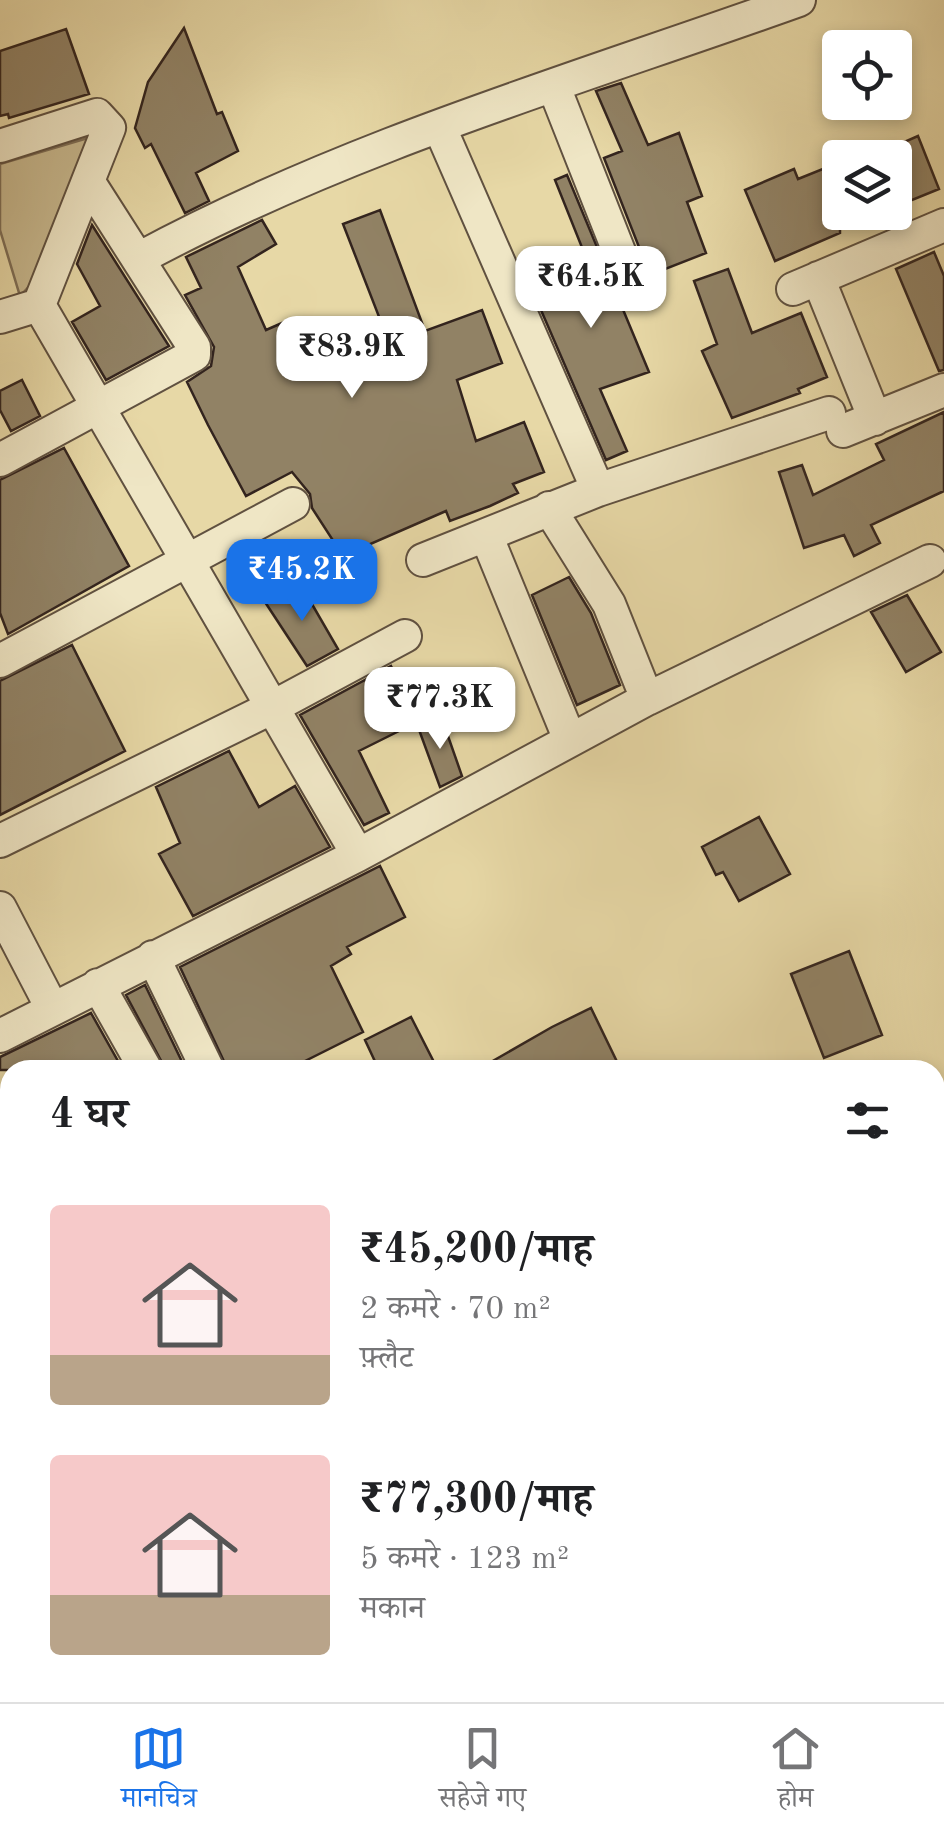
<!DOCTYPE html>
<html lang="hi">
<meta charset="utf-8">
<style>
body{margin:0;font-family:"Old Standard TT","Noto Serif Devanagari",serif;background:#f6f6f6;color:#202124;height:100vh;display:flex;flex-direction:column;font-size:38px;white-space:nowrap}
*{box-sizing:border-box;margin:0}
p{font-size:32px;color:#757577}
.icon{flex:none;width:55px;height:55px;fill:none;stroke:currentColor;stroke-width:2;stroke-linecap:round;stroke-linejoin:round}
.map{position:relative;flex:1;overflow:hidden}
.side{position:absolute;left:0px;top:1060px;width:945px;height:642px;display:flex;flex-direction:column;background:#fff;border-radius:30px 30px 0 0;box-shadow:0 5px 15px #0003}
.side>*{flex:none}
.controls{position:absolute;left:822px;top:30px;display:grid;gap:20px}
.controls a{display:grid;place-items:center;width:90px;height:90px;border-radius:10px;background:#fff;box-shadow:0 5px 15px #0003;font-size:50px}
.price{position:absolute;translate:-50% -85px;padding:0 22px;border-radius:20px;background:#fff;color:#222;font-size:32px;line-height:65px;filter:drop-shadow(0 2px 5px #0008)}
.price::after{content:'';position:absolute;left:50%;top:60px;width:30px;height:22px;margin-left:-15px;background:inherit;clip-path:polygon(0 0,100% 0,50% 100%)}
.price.active{background:#1a73e8;color:#fff}
ul{padding:0;list-style:none}
li{display:flex;align-items:center;gap:30px;height:250px;padding:0 50px}
li span{display:grid;place-items:center;flex:none;width:280px;height:200px;border-radius:10px;color:#555}
li>.icon{margin-inline-start:auto}
span .icon{width:120px;height:120px;fill:#fffc;stroke-width:1}
li b{font-size:42px}
h2{display:flex;justify-content:space-between;align-items:center;height:120px;padding:0 50px;font-size:42px}
.tabs{display:flex;justify-content:space-around;align-items:center;height:140px;border-top:2px solid #e0e0e0;background:#fff;font-size:28px;color:#757577}
.tabs a{display:grid;justify-items:center;gap:5px}
.tabs .active{color:#1a73e8}
.map>svg:first-child{display:block}
.green{fill:#c8b98f;stroke:#7e6e56;stroke-width:2.5}
.building{fill:#918265;stroke:#33241e;stroke-width:2.5}
.lines{fill:none;stroke-linecap:round;stroke-linejoin:round}
.minor-casing{stroke:#605140;stroke-width:36}
.tertiary-casing{stroke:#605140;stroke-width:44}
.minor{stroke:#efe6c5;stroke-width:32}
.tertiary{stroke:#efe6c5;stroke-width:40}
</style>
<div class="map">
<svg width="944" height="1702" viewBox="0 0 944 1702">
<rect width="100%" height="100%" fill="#e7d8a6"/>
<filter id="stains"><feTurbulence type="fractalNoise" baseFrequency=".002" numOctaves="4"/><feColorMatrix values="0 0 0 0 .2 0 0 0 0 .09 0 0 0 0 .02 0 0 0 .5 -.17"/></filter>
<radialGradient id="worn" r=".72"><stop offset=".6" stop-color="#630" stop-opacity="0"/><stop offset="1" stop-color="#630" stop-opacity=".3"/></radialGradient>
<path class="green" d="M98,135L35,280L20,296L0,230V164Z"/>
<path class="building" d="M184,28L217,114L222,112L238,151L196,173L209,201L185,213L151,144L145,148L135,128L148,82Z
M66,29L89,94L9,118L8,114L0,116V51Z
M621,83L648,145L679,133L702,196L687,202L706,253L650,275L604,158L622,151L596,91Z
M918,136L939,189L895,207V146Z
M840,162V233L775,261L745,190L794,169L798,179Z
M567,175L649,372L600,389L627,451L606,460L531,287L591,270L555,180Z
M380,210L425,331L482,310L502,363L457,380L476,441L524,422L544,472L513,484L518,493L490,506L450,521L446,511L343,556L312,508L310,494L292,472L246,496L208,425L187,382L211,366L214,347L185,295L201,288L186,257L262,220L276,244L238,267L266,330L282,323L285,331L305,323L323,373L390,345L343,224Z
M92,225L169,346L106,380L72,322L100,306L77,264Z
M934,252L944,276V370L939,371L896,269Z
M728,269L752,333L801,313L827,377L798,389L800,393L732,418L702,351L717,344L694,281Z
M22,380L40,416L11,431L0,410V391Z
M944,412V491L871,525L880,543L854,556L844,535L804,548L779,472L802,465L813,495L884,460L876,444Z
M64,448L129,566L8,634L0,613V480Z
M569,577L591,613L620,685L577,705L532,595Z
M298,580L338,649L307,666L265,602Z
M907,595L941,652L906,672L871,612Z
M72,645L125,751L0,815V681Z
M391,666L419,721L359,751L389,813L364,825L300,715Z
M442,719L462,776L440,787L418,727Z
M229,751L259,807L295,786L330,847L193,916L159,854L180,843L156,787Z
M759,817L790,874L739,901L723,872L716,875L702,847Z
M380,866L405,917L347,947L351,954L331,966L363,1032L287,1070H228L180,967Z
M849,951L882,1035L824,1058L791,974Z
M145,985L186,1070H166L126,995Z
M591,1008L621,1070H477L552,1027Z
M91,1013L123,1070H0V1057Z
M411,1017L438,1070H379L365,1040Z"/>
<g class="lines">
<defs>
<path id="minor" d="M554,87L631,282
M440,128L598,490
M0,146L97,115L109,128L39,305L358,855L0,1036
M140,258C347,146 578,79 799,0
M818,278L875,419
M793,289L944,225
M0,317L39,305
M843,431L944,390
M0,460L194,355V347L88,181
M549,508L609,604L647,699
M486,535L570,740
M423,560L598,490L829,413
M0,661L293,504
M0,841L271,708L405,636
M358,855L647,699L930,561
M0,908L52,1008
M153,957L208,1070
M98,985L146,1070
M0,1201L10,1216
M935,1577L944,1573
M0,1655L10,1672
M22,1692L27,1702
M324,1692L330,1702
M509,1692L515,1702
M648,1692L653,1702
M766,1692L771,1702
M880,1692L885,1702
M96,1702L114,1692"/>
<path id="tertiary" d="M0,1399L10,1412
M935,1457L944,1453
M224,1692L231,1702
M410,1702L432,1692"/>
</defs>
<use href="#minor" class="minor-casing"/>
<use href="#tertiary" class="tertiary-casing"/>
<use href="#minor" class="minor"/>
<use href="#tertiary" class="tertiary"/>
</g>
<rect width="100%" height="100%" filter="url(#stains)"/>
<rect width="100%" height="100%" fill="url(#worn)"/>
</svg>
<div class="controls">
<a><svg class="icon" aria-label="locate" viewBox="0 0 24 24"><circle cx="12" cy="12" r="6"/><path d="M12 2v4M12 18v4M2 12h4M18 12h4"/></svg></a>
<a><svg class="icon" aria-label="layers" viewBox="0 0 24 24"><path d="M12 4l9 5-9 5-9-5zM3 14l9 5 9-5"/></svg></a>
</div>
<b class="price" style="left:591px;top:331px">₹64.5K</b>
<b class="price" style="left:352px;top:401px">₹83.9K</b>
<b class="price active" style="left:302px;top:624px">₹45.2K</b>
<b class="price" style="left:440px;top:752px">₹77.3K</b>
<section class="side">
<h2>4 घर<svg class="icon" aria-label="filters" viewBox="0 0 24 24"><path d="M4 7h16M4 17h16"/><circle cx="9" cy="7" r="2"/><circle cx="15" cy="17" r="2"/></svg></h2>
<ul>
<li><span style="background:linear-gradient(#f6c9c9 75%,#b9a48a 0)"><svg class="icon" aria-label="home" viewBox="0 0 24 24"><path d="M3 11l9-7 9 7M6 9v11h12V9"/></svg></span><div><b>₹45,200/माह</b><p>2 कमरे · 70 m²</p><p>फ़्लैट</p></div></li>
<li><span style="background:linear-gradient(#f6c9c9 70%,#b9a48a 0)"><svg class="icon" aria-label="home" viewBox="0 0 24 24"><path d="M3 11l9-7 9 7M6 9v11h12V9"/></svg></span><div><b>₹77,300/माह</b><p>5 कमरे · 123 m²</p><p>मकान</p></div></li>
</ul>
</section>
</div>
<nav class="tabs">
<a class="active"><svg class="icon" aria-label="map" viewBox="0 0 24 24"><path d="M3 6l6-2 6 2 6-2v14l-6 2-6-2-6 2zM9 4v14M15 6v14"/></svg>मानचित्र</a>
<a><svg class="icon" aria-label="saved" viewBox="0 0 24 24"><path d="M7 4h10v16l-5-4-5 4z"/></svg>सहेजे गए</a>
<a><svg class="icon" aria-label="home" viewBox="0 0 24 24"><path d="M3 11l9-7 9 7M6 9v11h12V9"/></svg>होम</a>
</nav>
